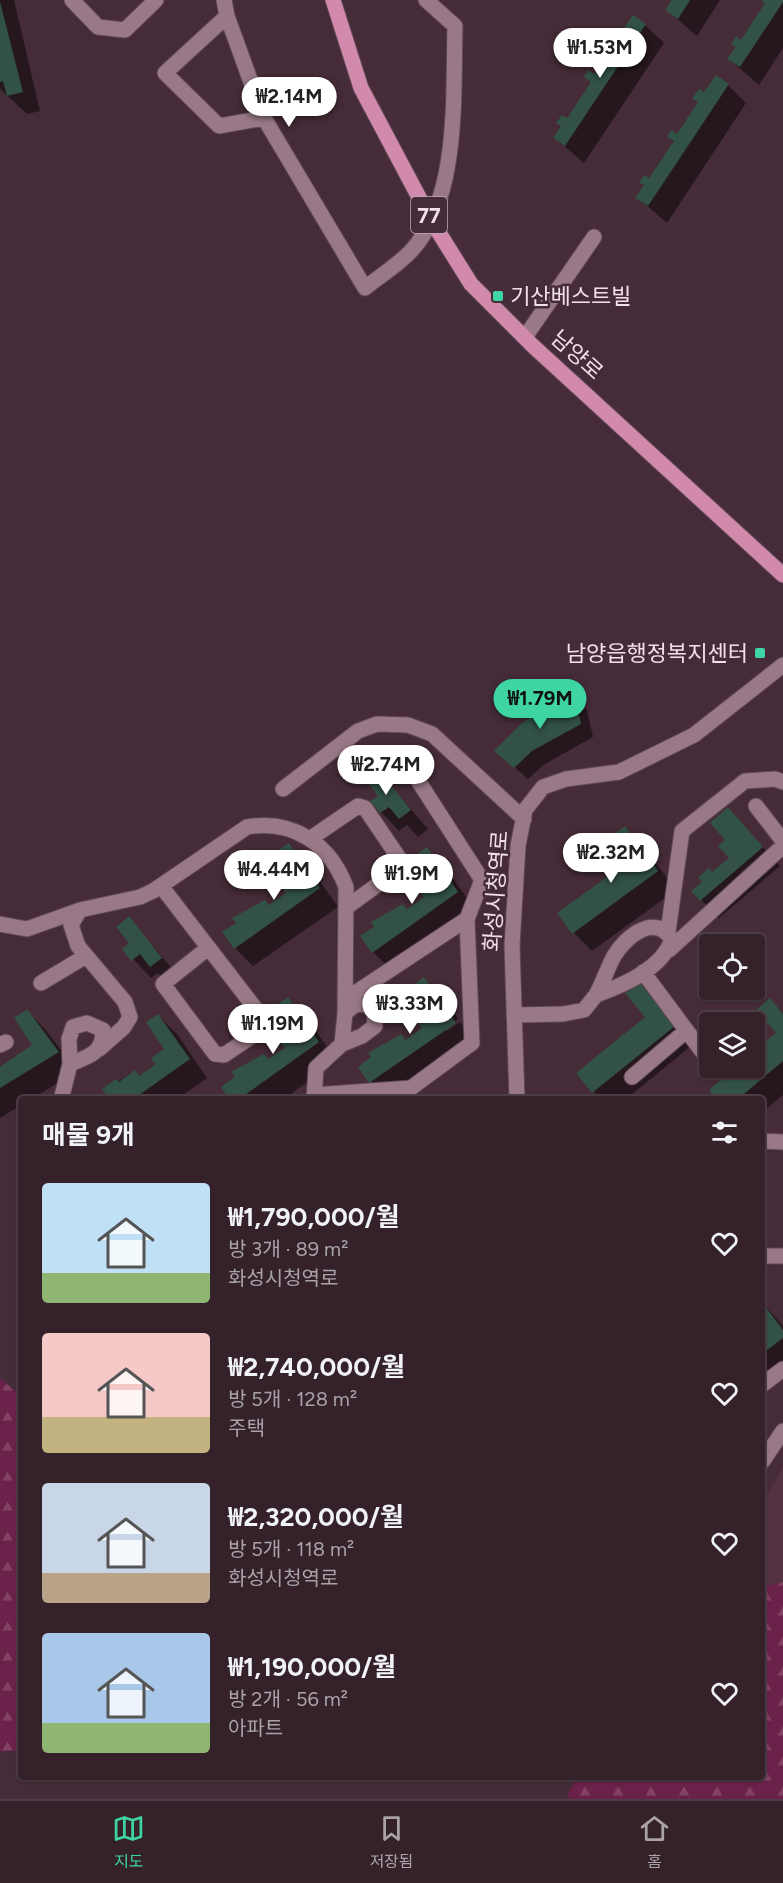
<!DOCTYPE html>
<html lang="ko">
<meta charset="utf-8">
<style>
body{margin:0;font-family:Figtree,"Noto Sans KR",sans-serif;background:#3f2e36;color:#f1f3f6;height:100vh;display:flex;flex-direction:column;font-size:22px;white-space:nowrap}
*{box-sizing:border-box;margin:0}
p{font-size:20px;color:#a9a3a8}
.icon{flex:none;width:33px;height:33px;fill:none;stroke:currentColor;stroke-width:2;stroke-linecap:round;stroke-linejoin:round}
.map{position:relative;flex:1;overflow:hidden}
.side{position:absolute;left:18px;top:1096px;width:747px;height:684px;display:flex;flex-direction:column;background:#34212a;border-radius:6px;box-shadow:0 2px 4px #0004,0 0 0 2px #4e3e47}
.side>*{flex:none}
.controls{position:absolute;left:699px;top:934px;display:grid;gap:12px}
.controls a{display:grid;place-items:center;width:66px;height:66px;border-radius:6px;background:#34212a;box-shadow:0 2px 4px #0004,0 0 0 2px #4e3e47;font-size:30px}
.price{position:absolute;translate:-50% -51px;padding:0 14px;border-radius:21px;background:#fff;color:#222;font-size:20px;line-height:39px;filter:drop-shadow(0 2px 3px #0008)}
.price::after{content:'';position:absolute;left:50%;top:36px;width:18px;height:14px;margin-left:-9px;background:inherit;clip-path:polygon(0 0,100% 0,50% 100%)}
.price.on{background:#3ed4a3;color:#111}
ul{padding:0;list-style:none}
li{display:flex;align-items:center;gap:18px;height:150px;padding:0 24px}
li span{display:grid;place-items:center;flex:none;width:168px;height:120px;border-radius:6px;color:#555}
li>.icon{margin-inline-start:auto}
span .icon{width:72px;height:72px;fill:#fffc;stroke-width:1}
li b{font-size:26px}
h2{display:flex;justify-content:space-between;align-items:center;height:72px;padding:0 24px;font-size:26px}
.menu{display:flex;justify-content:space-around;align-items:center;height:84px;border-top:2px solid #4e3e47;background:#34212a;font-size:16px;color:#a9a3a8}
.menu a{display:grid;justify-items:center;gap:3px}
.menu .on{color:#3ed4a3}
.map>svg:first-child{display:block}
.built{fill:#533242}
.forest{fill:url(#forest-firs)}
.shadow{fill:#0007}
.building{fill:#325245}
.lines{fill:none;stroke-linecap:round;stroke-linejoin:round}
.minor-casing{stroke:#5f4854;stroke-width:17}
.major-casing{stroke:#5f4854;stroke-width:17}
.minor{stroke:#997987;stroke-width:15}
.major{stroke:#d189ac;stroke-width:15}
.poi-dot{fill:#3ed4a3;stroke:#462c38;stroke-width:2}
.labels{text-anchor:middle;dominant-baseline:central;stroke-width:5;stroke-linejoin:round;paint-order:stroke}
.shield{fill:#462c38;stroke:#beaab3;stroke-width:1.5}
.shield-label{font-size:21px;font-weight:bold;fill:#f2e0e8}
.poi-label{font-size:22px;fill:#f2e0e8;stroke:#462c38;text-anchor:start}
.street-label{font-size:22px;fill:#f2e0e8;stroke:#462c38}
</style>
<div class="map">
<svg width="783" height="1799" viewBox="0 0 783 1799">
<defs>
<pattern id="forest-firs" width="22" height="20" patternUnits="userSpaceOnUse" patternTransform="scale(1.5)"><rect width="22" height="20" fill="#6b224a"/><path d="M5 1l3.5 6h-7zM16 11l3.5 6h-7z" fill="#814264"/></pattern>
</defs>
<rect width="100%" height="100%" fill="#462c38"/>
<path class="built" d="M783,1467V1582L762,1587V1503Z"/>
<path class="forest" d="M0,1378L21,1396V1751H0Z
M783,1582V1799H570L567,1795L577,1778H762V1587Z"/>
<path class="shadow" d="M0,0H14L40,111L27,114L0,89Z
M674,0H720L697,36L667,10Z
M762,0H783V48L759,85L729,59L766,4Z
M645,25L664,43L584,163L555,138L622,35Z
M728,85L746,103L667,223L637,197L645,186L641,182L650,180L675,143L668,136H677L699,103L694,98Z
M574,698L587,710L593,737L545,764L528,779L496,751Z
M378,771L428,829L418,837L407,825L399,831L381,812Z
M728,809L780,866L719,918L701,900L713,874L731,858Z
M625,828L643,846L676,890L592,951L574,933L631,861Z
M289,845L307,863L338,907L253,966L235,948L270,907L288,894L297,879Z
M427,849L445,867L476,911L391,970L373,952L408,911L426,898L435,883Z
M129,918L179,977L170,984L158,973L151,978L124,949L131,943Z
M424,979L443,998L458,1019L445,1029L447,1031L460,1022L473,1042L387,1100L360,1067L424,1028L432,1013Z
M639,984L692,1045L625,1100H601L579,1073L647,1017Z
M288,999L306,1017L337,1061L282,1100H232L269,1061L287,1048L296,1033Z
M770,1000L783,1013V1095L762,1112V1100H718L737,1068H754L778,1033Z
M27,1011L45,1029L77,1071L30,1100H21V1105L0,1118V1069L34,1045Z
M158,1016L177,1034L207,1078L176,1100H100L108,1094L104,1089L135,1072L140,1077L158,1065L166,1050Z
M762,1302L783,1326V1370L762,1385Z"/>
<path class="building" d="M672,0H690L678,19L665,10Z
M761,0H783V2L740,67L727,59L736,47L731,44L736,36L741,40L765,3Z
M0,2L23,92L7,96L3,81L0,82Z
M633,15L646,24L565,146L553,138L561,126L556,123L562,115L567,118L591,82L584,77L588,70L594,74L615,42L610,39L616,29L621,32Z
M716,75L729,84L648,206L635,198L644,185L639,183L644,175L649,178L674,141L667,137L671,130L677,134L698,102L692,99L699,89L704,92Z
M575,696L581,724L532,751L514,768L494,751L522,723L550,703Z
M378,769L411,810L399,819L389,807L380,813L370,801L378,796L365,779Z
M728,807L763,847L700,901L691,891L702,882L698,877L709,868L712,872L729,858L718,846L725,840L710,823Z
M625,826L658,871L572,934L557,913L629,861L611,836Z
M289,843L320,888L234,949L222,932L236,923L232,918L265,900L269,905L286,893L282,887L295,878L276,852Z
M427,847L458,892L372,953L360,936L374,927L371,922L403,904L407,909L424,897L420,891L433,882L414,856Z
M129,916L162,958L150,967L140,954L131,961L122,949L129,943L116,927Z
M424,977L456,1023L369,1083L358,1067L371,1057L368,1053L401,1034L405,1040L422,1028L417,1022L430,1013L412,986Z
M639,982L675,1026L592,1093L576,1073L645,1017L625,993Z
M288,997L319,1042L238,1100H230L221,1087L235,1077L231,1072L264,1054L268,1059L285,1048L281,1042L293,1032L275,1006Z
M770,998L783,1014V1061L737,1100H716L709,1090L735,1068H754V1051L776,1033L756,1010Z
M27,1009L59,1052L0,1088V1067L32,1045L14,1018Z
M158,1014L190,1059L132,1100H97L106,1094L102,1089L116,1079L119,1082L135,1070L139,1076L156,1064L151,1058L164,1049L146,1022Z
M762,1302L783,1330V1338L762,1354Z"/>
<g class="lines">
<defs>
<path id="minor" d="M72,0L98,27L125,30L156,0
M224,0L227,16L165,73L219,126L264,118L365,288C380,276 398,265 411,251C460,199 453,93 455,26L426,0
M227,16L264,118
M525,337L594,237
M283,789L358,731L377,724L408,725L432,734L524,819
M756,806L783,841
M311,838L358,806L365,808L401,861L399,869L347,907
M161,886L265,1021L264,1028L224,1055L215,1054L163,984L208,948
M0,924L27,929L80,910
M668,932L682,831L745,781L775,779L783,782
M669,950L783,846
M643,972L710,1062
M41,983L86,956
M346,999L467,919
M514,1015L563,1014L584,1010C588,1005 592,1000 596,995C603,983 607,969 614,956C626,936 656,912 672,940C661,969 624,985 596,995
M0,1045L6,1042
M99,1049L124,1027L130,1017L125,1002L78,946L71,925L80,910L140,897L153,891L247,827C293,819 330,844 346,887L345,1013
M632,1077L686,1031
M314,1095L411,1088L472,1043L467,919L482,880L410,768
M61,1100L70,1064L69,1039L73,1027L87,1023L103,1030C103,1054 89,1056 70,1064
M314,1100L316,1068L342,1044L345,1013L356,1004L367,1005L374,1013L375,1026L362,1036L342,1044
M517,1100L512,945L518,846L525,810L543,787L566,779L619,772L694,735L783,665
M762,1141L783,1142
M762,1256H783
M762,1385L783,1369
M762,1462L783,1431"/>
<path id="major" d="M333,0L361,88L431,220L471,284L533,346L783,575"/>
</defs>
<use href="#minor" class="minor-casing"/>
<use href="#major" class="major-casing"/>
<use href="#minor" class="minor"/>
<use href="#major" class="major"/>
</g>
<g class="poi-dot">
<rect x="492" y="290" width="12" height="12" rx="3"/>
<rect x="754" y="647" width="12" height="12" rx="3"/>
</g>
<g class="labels">
<rect class="shield" x="411" y="197" width="36" height="36" rx="4.5"/>
<g class="shield-label">
<text x="429" y="215">77</text>
</g>
<g class="poi-label">
<text x="510" y="296">기산베스트빌</text>
<text x="748" y="653" text-anchor="end">남양읍행정복지센터</text>
</g>
<g class="street-label">
<text transform="translate(577 355) rotate(42)">남양로</text>
<text transform="translate(496 891) rotate(-86)">화성시청역로</text>
</g>
</g>
</svg>
<div class="controls">
<a><svg class="icon" aria-label="locate" viewBox="0 0 24 24"><circle cx="12" cy="12" r="6"/><path d="M12 2v4M12 18v4M2 12h4M18 12h4"/></svg></a>
<a><svg class="icon" aria-label="layers" viewBox="0 0 24 24"><path d="M12 4l9 5-9 5-9-5zM3 14l9 5 9-5"/></svg></a>
</div>
<b class="price" style="left:600px;top:79px">₩1.53M</b>
<b class="price" style="left:289px;top:128px">₩2.14M</b>
<b class="price on" style="left:540px;top:730px">₩1.79M</b>
<b class="price" style="left:386px;top:796px">₩2.74M</b>
<b class="price" style="left:611px;top:884px">₩2.32M</b>
<b class="price" style="left:274px;top:901px">₩4.44M</b>
<b class="price" style="left:412px;top:905px">₩1.9M</b>
<b class="price" style="left:410px;top:1035px">₩3.33M</b>
<b class="price" style="left:273px;top:1055px">₩1.19M</b>
<section class="side">
<h2>매물 9개<svg class="icon" aria-label="filters" viewBox="0 0 24 24"><path d="M4 7h16M4 17h16"/><circle cx="9" cy="7" r="2"/><circle cx="15" cy="17" r="2"/></svg></h2>
<ul>
<li><span style="background:linear-gradient(#bfe0f5 75%,#8fb573 0)"><svg class="icon" aria-label="home" viewBox="0 0 24 24"><path d="M3 11l9-7 9 7M6 9v11h12V9"/></svg></span><div><b>₩1,790,000/월</b><p>방 3개 · 89 m²</p><p>화성시청역로</p></div><svg class="icon" aria-label="heart" viewBox="0 0 24 24"><path d="M12 20l-8-8c-3-5 5-10 8-4 3-6 11-1 8 4z"/></svg></li>
<li><span style="background:linear-gradient(#f6c9c9 70%,#c2b280 0)"><svg class="icon" aria-label="home" viewBox="0 0 24 24"><path d="M3 11l9-7 9 7M6 9v11h12V9"/></svg></span><div><b>₩2,740,000/월</b><p>방 5개 · 128 m²</p><p>주택</p></div><svg class="icon" aria-label="heart" viewBox="0 0 24 24"><path d="M12 20l-8-8c-3-5 5-10 8-4 3-6 11-1 8 4z"/></svg></li>
<li><span style="background:linear-gradient(#c9d6e8 75%,#b9a48a 0)"><svg class="icon" aria-label="home" viewBox="0 0 24 24"><path d="M3 11l9-7 9 7M6 9v11h12V9"/></svg></span><div><b>₩2,320,000/월</b><p>방 5개 · 118 m²</p><p>화성시청역로</p></div><svg class="icon" aria-label="heart" viewBox="0 0 24 24"><path d="M12 20l-8-8c-3-5 5-10 8-4 3-6 11-1 8 4z"/></svg></li>
<li><span style="background:linear-gradient(#a9c7e8 75%,#8fb573 0)"><svg class="icon" aria-label="home" viewBox="0 0 24 24"><path d="M3 11l9-7 9 7M6 9v11h12V9"/></svg></span><div><b>₩1,190,000/월</b><p>방 2개 · 56 m²</p><p>아파트</p></div><svg class="icon" aria-label="heart" viewBox="0 0 24 24"><path d="M12 20l-8-8c-3-5 5-10 8-4 3-6 11-1 8 4z"/></svg></li>
</ul>
</section>
</div>
<nav class="menu">
<a class="on"><svg class="icon" aria-label="map" viewBox="0 0 24 24"><path d="M3 6l6-2 6 2 6-2v14l-6 2-6-2-6 2zM9 4v14M15 6v14"/></svg>지도</a>
<a><svg class="icon" aria-label="saved" viewBox="0 0 24 24"><path d="M7 4h10v16l-5-4-5 4z"/></svg>저장됨</a>
<a><svg class="icon" aria-label="home" viewBox="0 0 24 24"><path d="M3 11l9-7 9 7M6 9v11h12V9"/></svg>홈</a>
</nav>
